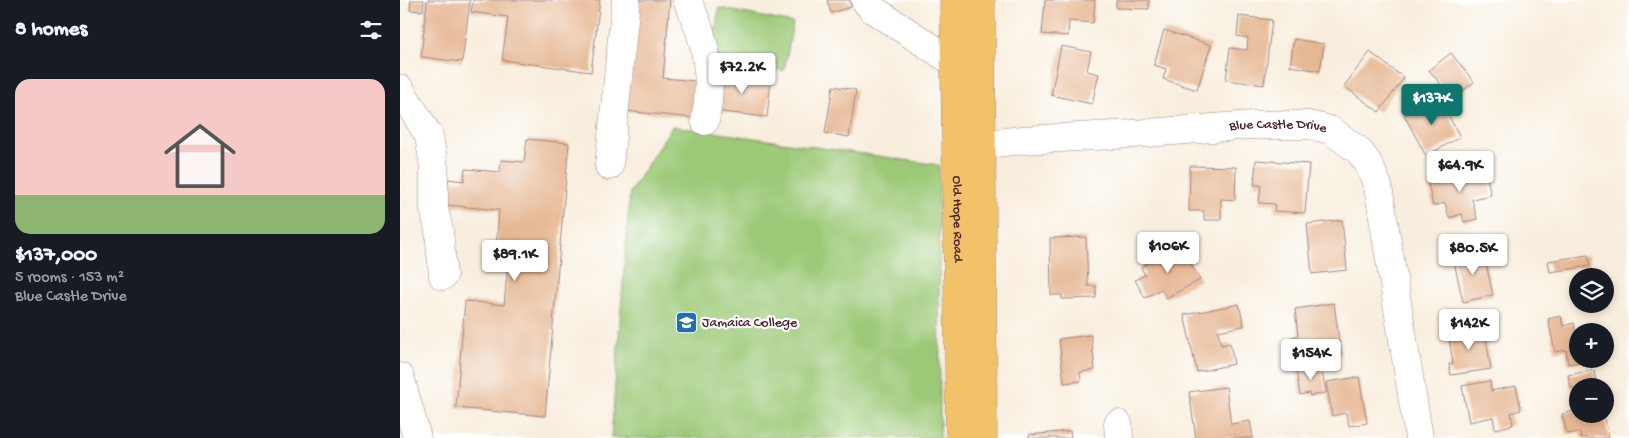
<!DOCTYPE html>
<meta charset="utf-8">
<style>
body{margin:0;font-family:"Gochi Hand",sans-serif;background:#242831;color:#f1f3f6;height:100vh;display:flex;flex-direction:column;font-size:19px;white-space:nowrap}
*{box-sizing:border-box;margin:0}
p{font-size:16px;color:#9ea1a6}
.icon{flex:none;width:28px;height:28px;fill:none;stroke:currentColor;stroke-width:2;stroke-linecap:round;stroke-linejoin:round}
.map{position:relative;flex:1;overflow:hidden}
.panel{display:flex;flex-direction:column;background:#171b24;width:400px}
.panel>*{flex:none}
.controls{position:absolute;left:1169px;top:268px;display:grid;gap:10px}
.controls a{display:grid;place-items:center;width:45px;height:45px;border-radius:50%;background:#171b24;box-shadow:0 2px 8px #0003;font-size:25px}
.price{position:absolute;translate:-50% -42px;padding:0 11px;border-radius:5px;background:#fff;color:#222;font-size:16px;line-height:32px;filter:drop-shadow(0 1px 2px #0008)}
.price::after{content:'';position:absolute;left:50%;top:30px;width:15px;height:11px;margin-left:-8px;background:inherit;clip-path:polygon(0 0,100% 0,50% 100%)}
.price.on{background:#0f766e;color:#fff}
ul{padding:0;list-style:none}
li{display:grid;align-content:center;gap:10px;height:265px;padding:0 15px}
li span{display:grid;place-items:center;height:155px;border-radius:15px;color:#555}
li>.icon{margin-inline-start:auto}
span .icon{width:90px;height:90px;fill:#fffc;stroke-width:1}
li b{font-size:21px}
h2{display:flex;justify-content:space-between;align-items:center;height:60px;padding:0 15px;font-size:21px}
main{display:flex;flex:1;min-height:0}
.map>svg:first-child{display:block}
.green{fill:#9bc977;stroke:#727451}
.building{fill:#e6b793}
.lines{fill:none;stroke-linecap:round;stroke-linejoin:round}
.minor-casing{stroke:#a18684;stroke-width:29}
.major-casing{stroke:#a18684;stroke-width:29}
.minor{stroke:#fff;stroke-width:28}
.major{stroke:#f2c26a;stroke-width:28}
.labels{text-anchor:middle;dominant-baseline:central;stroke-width:4.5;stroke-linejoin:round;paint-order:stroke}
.street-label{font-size:14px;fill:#4a1f2b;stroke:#fff}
.poi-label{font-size:14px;fill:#4a1f2b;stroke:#fff;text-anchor:start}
</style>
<main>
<section class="panel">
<h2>8 homes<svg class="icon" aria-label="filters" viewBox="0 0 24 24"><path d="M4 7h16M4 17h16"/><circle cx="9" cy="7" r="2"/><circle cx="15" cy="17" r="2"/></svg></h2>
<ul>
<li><span style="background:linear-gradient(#f6c9c9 75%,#8fb573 0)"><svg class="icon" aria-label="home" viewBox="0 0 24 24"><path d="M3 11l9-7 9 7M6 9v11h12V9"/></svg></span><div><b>$137,000</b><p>5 rooms · 153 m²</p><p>Blue Castle Drive</p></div></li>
</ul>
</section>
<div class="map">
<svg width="1229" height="438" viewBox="0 0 1229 438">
<rect width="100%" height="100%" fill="#fff"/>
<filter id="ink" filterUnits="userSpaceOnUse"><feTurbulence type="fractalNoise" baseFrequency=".02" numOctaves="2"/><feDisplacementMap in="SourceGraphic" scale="10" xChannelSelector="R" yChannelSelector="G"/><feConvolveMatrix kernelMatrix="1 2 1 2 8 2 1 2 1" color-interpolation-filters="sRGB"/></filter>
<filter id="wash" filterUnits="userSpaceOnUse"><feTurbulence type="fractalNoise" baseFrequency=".0096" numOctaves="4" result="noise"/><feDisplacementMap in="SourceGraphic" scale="20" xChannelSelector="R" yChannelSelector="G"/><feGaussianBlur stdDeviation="1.12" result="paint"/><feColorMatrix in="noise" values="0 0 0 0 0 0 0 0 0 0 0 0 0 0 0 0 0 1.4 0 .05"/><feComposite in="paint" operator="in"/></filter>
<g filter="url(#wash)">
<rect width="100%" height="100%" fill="#f8eedd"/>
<path class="green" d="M319,8L393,23L384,71L310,56Z
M272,126L539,165L540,438H211L230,192Z"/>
<g id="blocks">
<path class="building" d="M11,0H24L23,11L10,10Z
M27,0H70L62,62L21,57Z
M73,0H200L191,72L102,60L108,17L71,12Z
M236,0H270L263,78L307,82L303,119L225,111Z
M427,0H449L451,7L431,13Z
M645,0H695L693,23L669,21L668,36L642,34Z
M716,0H749V9L716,8Z
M839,16L872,20L864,85L826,80L830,48L847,50L848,38L837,36Z
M764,30L811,45L797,90L763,79L766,69L754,65Z
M894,39L924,44L920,71L890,66Z
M661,46L691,52L687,71L699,74L692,104L651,95Z
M970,52L1004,78L979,112L944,86Z
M1051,53L1074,82L1052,99L1029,70Z
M318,73L371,79L367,117L313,111Z
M433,86L456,90L449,137L425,133Z
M1038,96L1060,137L1026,156L1004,115Z
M127,139L169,143L145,416L56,408L65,301L104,305L109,251L96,250L99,210L46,205L48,179L64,181L65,169L100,172L101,160L124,162Z
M856,160L909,164L905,213L874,211L875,204L859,203L861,185H854Z
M790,166L836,167L835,200L821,199V220H804V211H789Z
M1085,169L1091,195L1072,199L1077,219L1064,222L1062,214L1049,218L1045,203L1033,206L1028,183Z
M942,220L947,270L912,274L907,224Z
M686,237L688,286H696V298L662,299V295H651L650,238Z
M781,246L800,280L766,298L761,289L745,298L735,280L745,275L741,267Z
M1083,250L1093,295L1063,302L1053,257Z
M1188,255L1190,266L1150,272L1148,261Z
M934,303L941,355L918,358L917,350L906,351L905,346L893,348L892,337L898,336L895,309Z
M839,304L844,326L818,331L821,345L830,343L834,364L797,372L784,315Z
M1161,316L1163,326L1174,323L1176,335H1178V359H1180V362L1168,364L1166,350L1155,352L1148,319Z
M1084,327L1091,369L1051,375L1049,364H1053L1048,332Z
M691,335L695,370L680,372L681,381L664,383L659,339Z
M921,366L926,393L910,396L909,393L900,395L896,370Z
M1194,370L1196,382L1193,383V386H1178V404L1174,405L1172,391L1177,390L1176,387L1171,388L1168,375Z
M959,377L967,423L949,426L946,413L932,416L926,382Z
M1090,381L1091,391L1116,386L1121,410L1111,413L1113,425L1095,429L1093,417L1069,422L1062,386Z
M826,387L831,424L850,421L853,438H796L789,392Z
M1178,410V414H1185V416L1204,414L1209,438H1181L1180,432L1167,434L1162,414Z
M670,431L671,438H629V435Z"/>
</g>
</g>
<g filter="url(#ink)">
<use href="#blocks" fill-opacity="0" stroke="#a18684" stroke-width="1"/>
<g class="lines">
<defs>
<g id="minor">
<path d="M287,0C306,38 314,79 305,121"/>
<path d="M465,0L472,9L555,63"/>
<path d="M0,89L29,136L34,167V209L39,230L43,276"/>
<path id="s1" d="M559,147L623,140L733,134L853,125H909L930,130L958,150L968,163L978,186L1019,438"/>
<path d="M209,166L226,0"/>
<path d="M0,377L17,438"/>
<path d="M718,424L719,438"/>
</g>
<g id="major">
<path id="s2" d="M554,0L560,438"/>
<path d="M581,0L583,438"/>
</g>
</defs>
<use href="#minor" class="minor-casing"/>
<use href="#major" class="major-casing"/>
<use href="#minor" class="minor"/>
<use href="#major" class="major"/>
</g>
</g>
<defs>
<symbol id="school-square" viewBox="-11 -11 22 22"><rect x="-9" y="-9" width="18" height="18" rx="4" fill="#1f6fb2" stroke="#fff"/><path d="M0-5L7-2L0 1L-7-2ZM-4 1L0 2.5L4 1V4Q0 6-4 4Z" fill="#fff"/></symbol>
</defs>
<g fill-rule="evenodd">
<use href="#school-square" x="274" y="310" width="25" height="25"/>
</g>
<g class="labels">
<g class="street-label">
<text stroke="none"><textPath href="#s1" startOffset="320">Blue Castle Drive</textPath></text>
<text stroke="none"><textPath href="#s2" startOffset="219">Old Hope Road</textPath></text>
</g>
<g class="poi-label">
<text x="302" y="323">Jamaica College</text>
</g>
</g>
</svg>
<div class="controls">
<a><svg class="icon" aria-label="layers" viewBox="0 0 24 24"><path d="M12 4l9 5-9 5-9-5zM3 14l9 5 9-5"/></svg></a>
<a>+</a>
<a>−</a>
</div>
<b class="price" style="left:342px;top:95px">$72.2K</b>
<b class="price on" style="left:1032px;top:126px">$137K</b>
<b class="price" style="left:1060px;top:193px">$64.9K</b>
<b class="price" style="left:768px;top:274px">$106K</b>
<b class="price" style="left:1073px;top:276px">$80.5K</b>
<b class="price" style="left:115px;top:282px">$89.1K</b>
<b class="price" style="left:1069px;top:351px">$142K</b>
<b class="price" style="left:911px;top:381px">$154K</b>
</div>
</main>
